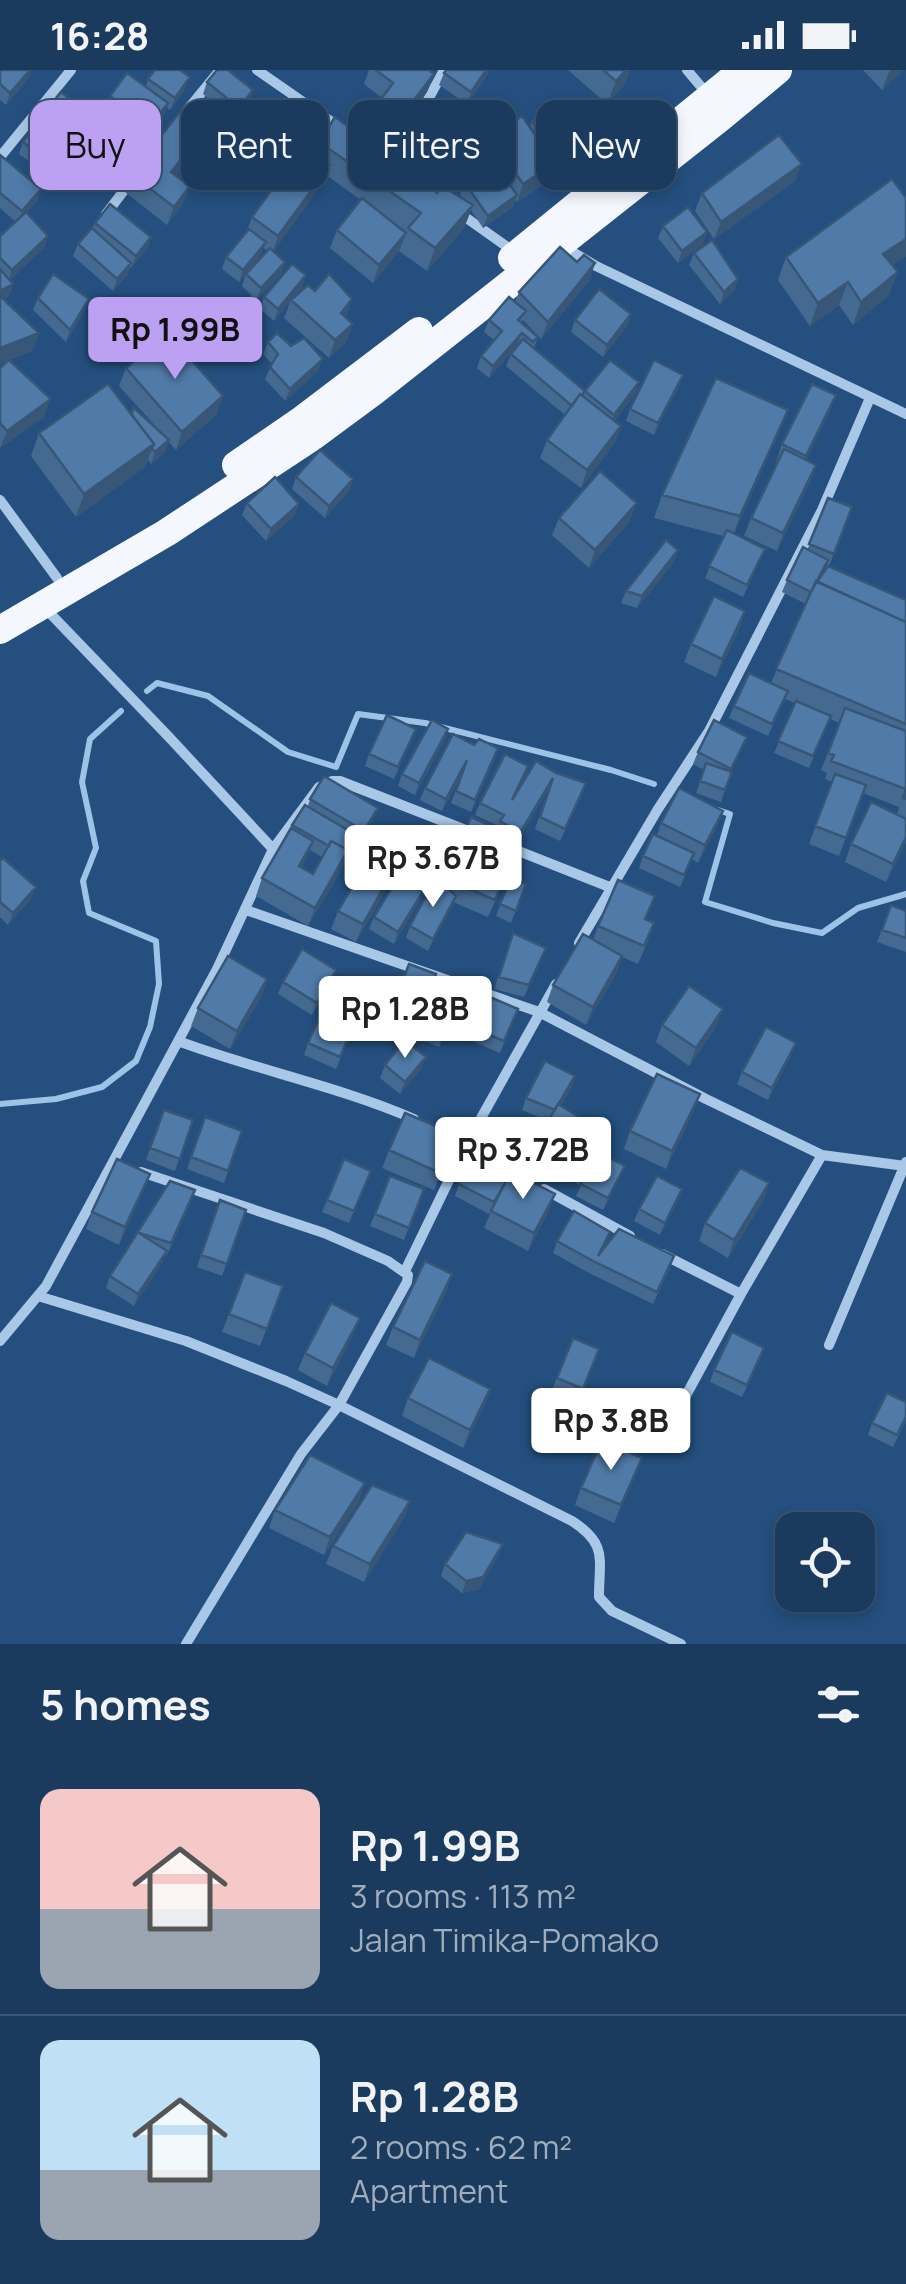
<!DOCTYPE html>
<meta charset="utf-8">
<style>
body{margin:0;font-family:Manrope,sans-serif;background:#284667;color:#f1f3f6;height:100vh;display:flex;flex-direction:column;font-size:38px;white-space:nowrap}
*{box-sizing:border-box;margin:0}
p{font-size:32px;color:#a0adbc}
.icon{flex:none;width:55px;height:55px;fill:none;stroke:currentColor;stroke-width:2;stroke-linecap:round;stroke-linejoin:round}
.map{position:relative;height:1574px;overflow:hidden}
.drawer{display:flex;flex-direction:column;background:#1b3b5e;flex:1}
.drawer>*{flex:none}
.top-card{position:absolute;left:30px;top:30px;width:848px;height:90px;display:flex;gap:20px}
.fabs{position:absolute;left:775px;top:1442px;display:grid;gap:20px}
.fabs a{display:grid;place-items:center;width:100px;height:100px;border-radius:20px;background:#1b3b5e;box-shadow:0 5px 15px #0003,0 0 0 2px #395573;font-size:50px}
.price{position:absolute;translate:-50% -85px;padding:0 22px;border-radius:10px;background:#fff;color:#222;font-size:32px;line-height:65px;filter:drop-shadow(0 2px 5px #0008)}
.price::after{content:'';position:absolute;left:50%;top:60px;width:30px;height:22px;margin-left:-15px;background:inherit;clip-path:polygon(0 0,100% 0,50% 100%)}
.price.current{background:#bca0f2;color:#111}
ul{padding:0;list-style:none}
li{display:flex;align-items:center;gap:30px;height:250px;padding:0 40px}
li+li{border-top:2px solid #395573}
li span{display:grid;place-items:center;flex:none;width:280px;height:200px;border-radius:20px;color:#555}
li>.icon{margin-inline-start:auto}
span .icon{width:120px;height:120px;fill:#fffc;stroke-width:1}
li b{font-size:42px}
h2{display:flex;justify-content:space-between;align-items:center;height:120px;padding:0 40px;font-size:42px}
.tag{padding:0 35px;border-radius:20px;background:#1b3b5e;box-shadow:0 5px 15px #0003,0 0 0 2px #395573;font-size:35px;line-height:90px}
.tag.current{background:#bca0f2;color:#111}
.status{display:flex;justify-content:space-between;align-items:center;height:70px;padding:0 50px;background:#1b3b5e;direction:ltr}
.status svg{height:28px;fill:currentColor}
.map>svg:first-child{display:block}
.lines{fill:none;stroke-linecap:round;stroke-linejoin:round}
.stream{stroke:#9dc3e7;stroke-width:6}
.minor{stroke:#a9c7e6;stroke-width:10}
.trunk{stroke:#f4f8fe;stroke-width:28}
.wall{fill:#456a91;fill-rule:evenodd}
.shaded-wall{fill:#385676}
.building{fill:#507ba9;stroke:#385676;stroke-width:2.5}
</style>
<div class="status"><b>16:28</b><svg viewBox="0 0 49 12"><path d="M0 12V9h3v3zM5 12V6h3v6zM10 12V3h3v9zM15 12V0h3v12zM26 1h20v11H26zM47 4h2v5h-2z"/></svg></div>
<div class="map">
<svg width="906" height="1574" viewBox="0 0 906 1574">
<rect width="100%" height="100%" fill="#244f7e"/>
<g class="lines">
<path class="stream" d="M147,621L157,613L208,626L288,682L336,697L358,644L425,653L611,700L654,714
M718,740L730,744L705,832L773,853L822,863L858,838L906,824
M0,1034L56,1029L102,1017L136,991L150,957L159,914L156,871L89,843L83,811L96,778L82,712L90,669L121,641"/>
<path class="minor" d="M257,0L342,59
M687,0L709,26
M180,49L220,0
M0,87L71,0
M384,87L414,56L444,0
M458,142L513,181
M106,144L135,106
M561,175L596,196L906,344
M0,430L57,508
M506,776L612,818
M273,779L319,717L332,711H340L476,764
M246,840L539,942L706,1029L822,1085L905,1096
M579,873L658,739L709,661L822,440L870,328
M178,971C256,1000 338,1016 414,1049
M443,1063L529,1111
M141,1102L324,1163L388,1191L408,1205L407,1212L339,1335L301,1384L186,1574
M544,1119L630,1166
M662,1184L741,1224
M405,1201L466,1075L556,914
M38,1226L186,1271L286,1311L339,1335L572,1451C608,1474 599,1489 599,1527L612,1541L681,1574
M0,1271L46,1216L217,899L273,779L168,666L43,536
M829,1275L906,1092
M664,1366L741,1224L822,1085"/>
<path class="trunk" d="M512,188L743,0
M236,395L303,349L419,261
M0,560L166,463L312,367L373,322L720,48L778,0"/>
</g>
<path class="wall" d="M0,0L29,8L6,35L0,30Z
M369,0H429L434,4L427,22L394,65L373,50L382,28L364,14Z
M568,0H630L625,14L607,34Z
M863,0H903L882,20Z
M444,3L488,4L467,34L439,15Z
M148,9L185,19L170,40L167,37L164,45L147,68L105,38L110,26L146,16Z
M207,12L253,20L249,32L234,50L203,24Z
M292,32L306,47L298,61L289,56L286,66L274,81L257,68L252,75L241,68L245,56L283,49Z
M46,41L94,48L90,60L74,79L70,76L68,83L50,107L19,84L23,72L43,50Z
M532,51L577,75L573,87L552,100L548,111L517,132L515,130L513,137L483,158L471,140L464,158L427,201L399,181L406,161L383,145L399,181L373,213L330,178L337,160L361,130L326,105L323,112L273,182L285,192L281,204L256,230L242,216L246,204L268,181L263,178L261,184L239,212L222,199L226,187L246,163L252,147L314,84L319,72L406,98L437,123L464,130L460,124L464,112L491,94L484,85L491,67L530,57Z
M207,57L200,74L176,106L183,134L167,155L125,122L131,104Z
M406,59L450,72L447,81L479,100L454,120L436,98L437,94L428,105L414,92L417,84L402,71Z
M0,85L37,131L26,143L48,166L44,178L10,210L13,214L9,226L3,229L39,263L32,281L9,290L44,347L0,378V298L9,290L0,293V166L16,152L0,138Z
M795,111L714,169L695,141L702,123Z
M95,153L151,167L147,179L131,198L130,197L127,205L113,221L73,186L78,174L92,159Z
M663,156L703,174L678,193L658,168Z
M694,183L738,209L734,221L720,234L689,195Z
M906,186L892,195L889,225L853,255L839,235L810,256L778,210L786,187Z
M577,192L595,193L589,211L541,269L523,250L521,253L538,267L534,278L585,321L639,312L635,324L615,350L621,356L615,373L581,418L540,388L547,370L565,345L506,296L511,284L518,275H517L489,308L477,298L481,286L494,270L484,262L489,250L515,232L519,222Z
M302,217L274,251L260,239L264,227Z
M38,228L84,241L66,272L33,240Z
M291,230L345,247L353,254L346,272L329,288L284,248Z
M631,244L627,256L603,287L571,262L575,250Z
M268,272L318,301L285,331L265,309L272,294L263,284Z
M126,298L217,344L176,380L168,371L165,382L151,394L148,390L145,397L76,447L31,386L39,363L131,344L133,337L159,360L119,316Z
M683,305L654,365L626,351L630,339Z
M836,325L829,343L806,390L810,412L777,481L744,466L751,448L777,393L776,392L782,374Z
M779,363L734,463L765,479L743,527L705,508L723,466L654,448L662,425Z
M296,407L353,409L349,421L325,448L292,419Z
M828,428L852,437L829,496L826,495L822,505L906,530V772L886,812L845,792L851,774L897,744L899,737L863,723L839,786L809,774L832,712L825,709L827,703L821,700L840,653L830,649L809,698L774,683L795,633L785,629L768,666L729,648L734,636L771,613L806,534L782,522L787,510L808,480Z
M247,433L299,434L294,446L266,471L242,445Z
M559,448L630,451L589,498L552,465Z
M674,492L637,538L621,533L626,521Z
M745,541L739,559L716,607L684,592L691,574Z
M416,659L394,709L365,696L369,684Z
M448,659L444,671L415,725L398,716L402,704Z
M747,667L731,702L721,732L696,723L704,700L693,694L698,682Z
M474,675L494,690L471,742L451,733L463,702L442,741L420,730L425,718Z
M536,691L582,725L560,771L535,759L548,720L519,768L521,769L515,787L488,847L453,832L428,881L406,868L410,856L442,813L471,747L497,759L498,756L475,745L480,733L524,708L518,721Z
M310,729L373,750L359,773L356,771L354,778L308,856L256,826L262,808L292,755L308,736ZM310,780L322,787L313,804L302,797Z
M661,753L716,758L698,793L692,789L680,817L639,798L643,786L657,765Z
M0,791L31,829L8,855L0,847Z
M395,797L389,815L356,872L331,859L338,841Z
M511,808L526,814L511,853L496,846Z
M424,820L419,832L394,874L369,859L374,847Z
M891,835L906,841V882L877,872Z
M646,849L648,871L638,894L622,887L616,904L586,955L547,932L553,915L593,870L598,856Z
M513,863L546,878L524,927L494,919Z
M436,904L409,974L426,987L421,999L400,1024L380,1008L385,995L403,973L372,961L391,911L401,915Z
M267,909L261,927L230,979L191,956L198,938Z
M283,912H332L312,945L278,924Z
M461,924L439,977L417,968L421,956Z
M518,939L500,983L474,972L478,960Z
M662,955L716,957L689,996L656,972Z
M353,958L336,999L304,985L308,973Z
M791,985L768,1030L737,1014L742,1002Z
M575,1006L571,1018L561,1036L599,1082L625,1096L620,1108L603,1140L576,1126L587,1102L579,1115L532,1085L538,1068L548,1051L522,1040L526,1028Z
M700,1024L693,1042L666,1099L624,1079L630,1061Z
M164,1040L193,1050L175,1101L146,1090Z
M205,1047L242,1061L224,1113L187,1099Z
M389,1080L450,1083L434,1120L382,1098Z
M344,1089L371,1101L349,1153L322,1142Z
M150,1104L119,1175L86,1159L92,1142Z
M390,1106L424,1119L404,1170L370,1156Z
M509,1106L548,1142L528,1181L484,1158L491,1142L489,1144L455,1126L459,1114Z
M170,1111L191,1132L167,1185L165,1184L162,1193L134,1236L106,1218L110,1206Z
M769,1113L763,1131L728,1188L699,1171L705,1153Z
M682,1119L660,1165L634,1151L639,1139Z
M220,1130L246,1140L222,1206L197,1197Z
M557,1171L606,1174L603,1180L670,1198L653,1234L589,1203L553,1183Z
M245,1202L283,1216L260,1276L222,1262Z
M452,1204L446,1222L414,1288L386,1275L393,1257Z
M360,1248L353,1265L327,1316L298,1300L305,1283Z
M573,1268L599,1279L578,1331L552,1320Z
M764,1278L742,1327L710,1312L714,1300Z
M490,1319L484,1337L463,1378L402,1346L408,1328Z
M906,1332V1350L893,1377L868,1365L872,1353Z
M642,1388L614,1453L575,1435L581,1418Z
M359,1431L324,1485L269,1458L275,1440Z
M410,1431L404,1448L364,1512L326,1494L333,1476Z
M503,1474L498,1486L479,1519L462,1523L441,1506L445,1494Z"/>
<path class="shaded-wall" d="M30,0H32L29,8L6,35L10,23Z
M486,0H489L488,4L467,34L471,22Z
M626,0H630L625,14L607,34L616,11Z
M891,0H903L882,20L889,2Z
M434,4L427,22L394,65L400,48Z
M190,7L185,19L170,40L175,28Z
M253,20L249,32L234,50L239,38Z
M168,33L164,45L147,68L151,56Z
M94,48L90,60L74,79L79,67Z
M290,54L286,66L274,81L279,69Z
M207,57L200,74L165,120L171,102Z
M72,71L68,83L50,107L54,95Z
M450,72L446,84L440,86L437,94L428,105L432,93Z
M577,75L573,87L552,101L557,89Z
M483,88L479,100L454,120L458,108Z
M555,93L548,111L517,132L523,114Z
M802,94L795,111L714,169L721,152Z
M330,95L323,112L272,184L278,166Z
M190,116L183,134L167,155L174,137Z
M41,119L37,131L18,153L22,141Z
M517,125L513,137L483,158L488,146Z
M473,135L464,158L427,201L435,178Z
M707,162L703,174L678,193L682,181Z
M406,163L399,181L373,213L379,195Z
M48,166L44,178L8,212L12,200Z
M151,167L147,179L131,198L136,186Z
M906,169V186L875,207L883,184Z
M266,172L261,184L239,212L243,200Z
M285,192L281,204L256,230L261,218Z
M131,193L127,205L113,221L117,209Z
M595,193L589,211L541,269L548,252Z
M898,202L889,225L853,255L861,232Z
M306,205L302,217L274,251L278,239Z
M738,209L734,221L720,234L724,222Z
M848,212L839,235L810,256L818,233Z
M13,214L9,226L0,231V221Z
M89,229L84,241L66,272L70,260Z
M352,229L346,247L335,261L341,243Z
M631,244L627,256L603,287L607,275Z
M353,254L346,272L329,288L335,270Z
M39,263L32,281L0,293V278Z
M522,263L517,275L489,308L493,296Z
M323,289L318,301L285,331L290,319Z
M683,305L679,317L654,365L658,353Z
M639,312L635,324L610,357L614,345Z
M836,325L829,343L800,404L806,386Z
M223,326L217,344L176,380L182,362Z
M51,329L44,347L0,378L7,361Z
M788,340L779,363L732,469L740,446Z
M621,356L615,373L581,418L587,400Z
M169,370L165,382L151,394L155,382Z
M154,374L145,397L76,447L84,424Z
M816,395L810,412L777,481L783,463Z
M353,409L349,421L325,448L329,436Z
M637,433L630,451L589,498L595,480Z
M299,434L294,446L266,471L271,459Z
M678,480L674,492L637,538L642,526Z
M745,541L739,559L716,607L722,589Z
M448,659L444,671L415,725L419,713Z
M467,690L463,702L442,741L446,729Z
M553,708L548,720L516,775L520,763Z
M378,738L373,750L359,773L364,761Z
M723,741L716,758L698,793L705,775Z
M358,766L354,778L308,856L315,838L348,780Z
M906,767V772L886,812L893,794Z
M313,771L307,788L293,814L299,796Z
M395,797L389,815L356,872L363,854Z
M36,817L31,829L8,855L13,843Z
M424,820L419,832L394,874L398,862Z
M456,826L452,838L428,881L433,869Z
M622,886L616,904L586,955L593,937Z
M336,900L332,912L312,945L317,933Z
M267,909L261,927L230,979L237,961Z
M723,939L716,957L689,996L696,978Z
M796,973L791,985L768,1030L772,1018Z
M426,987L421,999L400,1024L405,1012Z
M575,1006L571,1018L552,1052L556,1040Z
M700,1024L693,1042L666,1099L672,1081Z
M606,1064L600,1081L579,1115L586,1097Z
M625,1096L620,1108L603,1140L608,1128Z
M150,1104L143,1122L119,1175L125,1157Z
M769,1113L763,1131L728,1188L734,1170Z
M682,1119L678,1131L660,1165L665,1153Z
M555,1124L548,1142L528,1181L534,1163Z
M167,1181L162,1193L134,1236L138,1224Z
M452,1204L446,1222L414,1288L420,1270Z
M360,1248L353,1265L327,1316L333,1298Z
M490,1319L484,1337L463,1378L470,1360Z
M642,1388L636,1405L614,1453L621,1435Z
M365,1413L359,1431L324,1485L330,1467Z
M410,1431L404,1448L364,1512L370,1494Z
M503,1474L498,1486L479,1519L462,1523L466,1511Z"/>
<path class="building" d="M0,0H30L10,23L0,14Z
M155,0H180L190,7L175,28L148,9Z
M217,0H228L253,20L239,38L207,12Z
M376,0H429L434,4L400,48L379,32L393,13Z
M446,0H486L471,22L444,3Z
M603,0H626L616,11Z
M127,3L168,33L151,56L110,26Z
M61,22L94,48L79,67L46,41Z
M258,32L290,54L279,69L262,56L256,63L245,56Z
M292,32L308,41L300,55L284,46Z
M183,38L207,57L171,102L190,116L174,137L131,104Z
M553,38L577,75L557,89L532,51Z
M418,45L450,72L432,93L418,80L424,74L406,59Z
M522,46L555,93L523,114L491,67Z
M335,47L387,84L395,81L409,90L405,97L437,123L442,116L473,135L435,178L408,158L421,143L319,72Z
M41,48L72,71L54,95L23,72Z
M779,65L802,94L721,152L702,123Z
M465,66L483,88L458,108L440,86Z
M303,76L330,95L278,166L252,147Z
M0,85L41,119L22,141L0,123Z
M494,92L517,125L488,146L464,112Z
M892,109L906,128V169L883,184L898,202L861,232L848,212L818,233L786,187Z
M362,128L406,163L379,195L337,160Z
M110,134L151,167L136,186L95,153Z
M688,137L707,162L682,181L663,156Z
M26,142L48,166L12,200L0,188V166Z
M92,158L131,193L117,209L78,174Z
M249,159L266,172L243,200L226,187Z
M712,170L738,209L724,222L694,183Z
M560,177L577,192L584,185L595,193L548,252L519,222Z
M270,178L285,192L261,218L246,204Z
M292,194L306,205L278,239L264,227Z
M0,199L13,214L0,221Z
M53,204L89,229L70,260L38,228Z
M329,204L352,229L341,243L353,254L335,270L291,230L308,215L315,221Z
M599,219L631,244L607,275L575,250Z
M0,226L39,263L0,278Z
M509,227L526,241L518,250L538,267L533,272L522,263L493,296L481,286L502,261L489,250Z
M167,262L223,326L182,362L126,298Z
M277,263L291,276L304,268L323,289L290,319L270,297L278,284L268,272Z
M523,269L585,321L610,290L639,312L614,345L585,321L582,325L580,324L572,336L511,284Z
M9,290L51,329L7,361L0,353V298Z
M654,290L683,305L658,353L630,339Z
M716,308L788,340L740,446L662,425Z
M108,314L154,374L84,424L39,363Z
M812,314L836,325L806,386L782,374Z
M580,324L621,356L587,400L547,370Z
M133,337L169,370L155,382L152,378L154,374L132,345Z
M784,379L816,395L783,463L751,448Z
M320,380L353,409L329,436L296,407Z
M600,401L637,433L595,480L559,448Z
M275,407L299,434L271,459L247,433Z
M828,428L852,437L834,484L809,474Z
M727,460L765,479L747,515L709,496Z
M666,470L678,480L642,526L626,521Z
M803,477L828,490L811,522L787,510Z
M828,496L906,530V552L817,512Z
M816,511L906,552V654L776,599Z
M714,526L745,541L722,589L691,574Z
M749,603L788,621L772,654L734,636Z
M796,631L831,646L813,686L778,671Z
M845,638L906,661V729L903,728L906,719L831,691L834,685L828,683Z
M387,645L416,659L398,697L369,684Z
M432,650L448,659L419,713L402,704Z
M714,650L747,667L731,699L698,682Z
M453,664L474,675L479,669L498,678L475,730L456,721L467,690L446,729L425,718Z
M505,684L528,696L512,730L536,691L556,703L586,713L565,759L540,747L553,708L520,763L500,751L504,745L480,733Z
M706,693L732,702L725,720L700,711Z
M835,704L866,715L846,768L815,756Z
M324,706L378,738L364,761L310,729Z
M679,718L723,741L705,775L661,753Z
M871,732L906,749V767L893,794L851,774Z
M305,735L358,766L345,786L348,780L331,771L329,776L292,755Z
M471,747L521,769L495,830L444,808Z
M291,758L313,771L299,796L313,804L331,771L348,780L315,838L262,808Z
M653,764L694,783L684,805L643,786Z
M371,784L395,797L363,854L338,841Z
M3,788L36,817L13,843L0,832V791Z
M399,805L424,820L398,862L374,847Z
M511,808L526,814L516,841L500,834Z
M618,810L655,826L645,849L654,853L644,876L598,856Z
M433,813H442L456,826L433,869L410,856Z
M891,835L906,841V868L882,860Z
M513,863L546,878L529,915L499,907Z
M583,864L622,886L593,937L553,915Z
M302,879L336,900L317,933L283,912Z
M228,886L267,909L237,961L198,938Z
M409,894L436,904L415,957L379,943L391,911L401,915Z
M439,914L461,924L444,965L421,956Z
M689,916L723,939L696,978L662,955Z
M492,928L518,939L504,971L478,960Z
M321,944L353,958L340,987L308,973Z
M766,957L796,973L772,1018L742,1002Z
M405,970L426,987L405,1012L385,995Z
M545,991L575,1006L555,1040L526,1028Z
M657,1004L700,1024L672,1081L630,1061Z
M558,1034L606,1064L586,1097L538,1068Z
M164,1040L193,1050L180,1089L150,1078Z
M405,1043L457,1065L440,1103L389,1080Z
M205,1047L242,1061L228,1101L191,1087Z
M598,1082L625,1096L608,1128L581,1114Z
M474,1086L509,1106L494,1132L459,1114Z
M117,1089L150,1104L125,1157L92,1142Z
M344,1089L371,1101L354,1141L327,1130Z
M740,1098L769,1113L734,1170L705,1153Z
M511,1101L555,1124L534,1163L491,1141Z
M390,1106L424,1119L409,1158L375,1144Z
M657,1106L682,1119L665,1153L639,1139Z
M170,1111L195,1120L171,1173L139,1163L167,1181L138,1224L110,1206Z
M220,1130L246,1140L227,1194L201,1185Z
M574,1141L610,1162L598,1186L619,1159L674,1186L657,1222L593,1191L557,1171Z
M425,1191L452,1204L420,1270L393,1257Z
M245,1202L283,1216L267,1259L229,1244Z
M331,1233L360,1248L333,1298L305,1283Z
M732,1262L764,1278L747,1315L714,1300Z
M573,1268L599,1279L583,1319L557,1308Z
M429,1288L490,1319L470,1360L408,1328Z
M887,1323L906,1332V1347L897,1365L872,1353Z
M602,1370L642,1388L621,1435L581,1418Z
M310,1385L365,1413L330,1467L275,1440Z
M372,1415L410,1431L370,1494L333,1476Z
M466,1462L503,1474L483,1507L466,1511L445,1494Z"/>
</svg>
<div class="fabs">
<a><svg class="icon" aria-label="locate" viewBox="0 0 24 24"><circle cx="12" cy="12" r="6"/><path d="M12 2v4M12 18v4M2 12h4M18 12h4"/></svg></a>
</div>
<b class="price current" style="left:175px;top:312px">Rp 1.99B</b>
<b class="price" style="left:433px;top:840px">Rp 3.67B</b>
<b class="price" style="left:405px;top:991px">Rp 1.28B</b>
<b class="price" style="left:523px;top:1132px">Rp 3.72B</b>
<b class="price" style="left:611px;top:1403px">Rp 3.8B</b>
<div class="top-card">
<a class="tag current">Buy</a>
<a class="tag">Rent</a>
<a class="tag">Filters</a>
<a class="tag">New</a>
</div>
</div>
<section class="drawer">
<h2>5 homes<svg class="icon" aria-label="filters" viewBox="0 0 24 24"><path d="M4 7h16M4 17h16"/><circle cx="9" cy="7" r="2"/><circle cx="15" cy="17" r="2"/></svg></h2>
<ul>
<li><span style="background:linear-gradient(#f6c9c9 60%,#9aa5b1 0)"><svg class="icon" aria-label="home" viewBox="0 0 24 24"><path d="M3 11l9-7 9 7M6 9v11h12V9"/></svg></span><div><b>Rp 1.99B</b><p>3 rooms · 113 m²</p><p>Jalan Timika-Pomako</p></div></li>
<li><span style="background:linear-gradient(#bfe0f5 65%,#9aa5b1 0)"><svg class="icon" aria-label="home" viewBox="0 0 24 24"><path d="M3 11l9-7 9 7M6 9v11h12V9"/></svg></span><div><b>Rp 1.28B</b><p>2 rooms · 62 m²</p><p>Apartment</p></div></li>
</ul>
</section>
